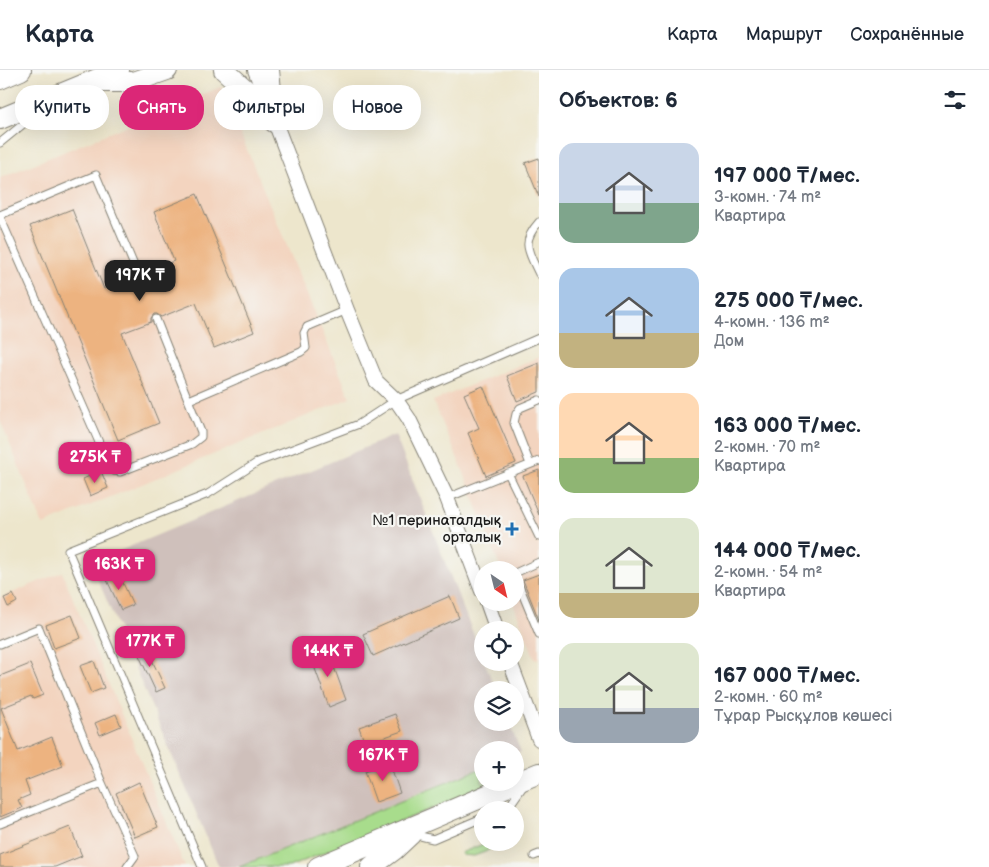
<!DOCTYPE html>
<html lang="ru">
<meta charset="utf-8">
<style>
body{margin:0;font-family:"Balsamiq Sans",sans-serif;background:#f6f6f7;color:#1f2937;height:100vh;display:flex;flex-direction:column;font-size:19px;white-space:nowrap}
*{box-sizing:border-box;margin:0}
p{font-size:16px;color:#747a83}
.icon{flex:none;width:28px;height:28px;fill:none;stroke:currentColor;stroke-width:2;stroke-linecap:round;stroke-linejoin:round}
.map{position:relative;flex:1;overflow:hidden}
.details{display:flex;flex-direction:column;background:#fff;width:450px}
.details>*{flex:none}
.guide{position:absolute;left:15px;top:15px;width:449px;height:45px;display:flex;gap:10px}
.needle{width:32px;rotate:145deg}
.buttons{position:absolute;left:474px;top:491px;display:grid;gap:10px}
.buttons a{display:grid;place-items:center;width:50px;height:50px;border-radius:50%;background:#fff;box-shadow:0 5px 20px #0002;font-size:25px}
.price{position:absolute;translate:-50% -42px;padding:0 11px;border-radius:10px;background:#db2777;color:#fff;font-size:16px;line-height:32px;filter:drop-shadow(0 1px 2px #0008)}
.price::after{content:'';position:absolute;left:50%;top:30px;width:15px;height:11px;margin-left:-8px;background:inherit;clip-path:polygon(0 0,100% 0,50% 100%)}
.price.current{background:#222;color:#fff}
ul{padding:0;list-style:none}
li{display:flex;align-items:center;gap:15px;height:125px;padding:0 20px}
li span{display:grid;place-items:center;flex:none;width:140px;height:100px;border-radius:15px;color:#555}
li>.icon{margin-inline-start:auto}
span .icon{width:60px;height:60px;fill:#fffc;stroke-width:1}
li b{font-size:21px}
h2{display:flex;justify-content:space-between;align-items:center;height:60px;padding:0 20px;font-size:21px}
.chip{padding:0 18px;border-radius:20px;background:#fff;box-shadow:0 5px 20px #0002;font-size:18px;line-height:45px}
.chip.current{background:#db2777;color:#fff}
header{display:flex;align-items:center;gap:30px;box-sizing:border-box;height:70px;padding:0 25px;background:#fff;border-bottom:1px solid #e0e1e3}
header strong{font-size:24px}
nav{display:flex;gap:28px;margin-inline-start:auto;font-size:18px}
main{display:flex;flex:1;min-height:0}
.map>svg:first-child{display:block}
.built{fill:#f3d4bf}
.industrial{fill:#cfc0bb}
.green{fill:#a8dc8c;stroke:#627c54}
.building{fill:#edb380}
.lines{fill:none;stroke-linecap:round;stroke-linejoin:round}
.lane-casing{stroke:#848174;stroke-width:9}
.street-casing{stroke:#848174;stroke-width:16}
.secondary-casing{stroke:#848174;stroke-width:22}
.lane{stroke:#fff;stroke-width:7}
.street{stroke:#fff;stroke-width:14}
.secondary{stroke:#fff;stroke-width:20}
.poi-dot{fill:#1f6fb2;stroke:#f6f6f2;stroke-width:2}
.labels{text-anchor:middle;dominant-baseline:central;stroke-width:4.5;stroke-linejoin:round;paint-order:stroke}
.poi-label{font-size:15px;fill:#1c1c1c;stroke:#f6f6f2;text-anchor:end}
</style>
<header>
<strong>Карта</strong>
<nav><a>Карта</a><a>Маршрут</a><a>Сохранённые</a></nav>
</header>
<main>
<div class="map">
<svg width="539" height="797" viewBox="0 0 539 797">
<rect width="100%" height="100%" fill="#f6f6f2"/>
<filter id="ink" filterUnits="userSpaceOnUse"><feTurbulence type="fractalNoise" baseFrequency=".02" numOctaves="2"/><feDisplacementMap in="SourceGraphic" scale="10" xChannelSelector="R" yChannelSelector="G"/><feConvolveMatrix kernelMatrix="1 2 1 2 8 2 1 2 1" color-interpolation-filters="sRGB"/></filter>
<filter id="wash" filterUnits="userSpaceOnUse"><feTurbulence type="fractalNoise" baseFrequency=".0096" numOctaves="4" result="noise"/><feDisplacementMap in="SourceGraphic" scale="20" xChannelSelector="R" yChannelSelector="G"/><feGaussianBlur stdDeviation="1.12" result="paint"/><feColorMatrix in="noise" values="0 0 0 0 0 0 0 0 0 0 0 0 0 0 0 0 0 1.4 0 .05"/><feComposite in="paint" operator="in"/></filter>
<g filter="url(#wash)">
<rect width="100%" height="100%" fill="#ede6cc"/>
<path class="built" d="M221,17L350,328L43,455L0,350V108Z
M539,287V588L535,589L513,533L515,532V500H501L464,403L433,331Z
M62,502L185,797H0V528Z"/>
<path class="industrial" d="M395,365L482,586V592L485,593L496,620H482V652L509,653L521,682L515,684V680H482V697L237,797H219L91,493Z"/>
<path class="green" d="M482,698V712L495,713L289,797H239Z
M488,772L497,773V775L485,782L474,786L462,785L461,783Z"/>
<g id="blocks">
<path class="building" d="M539,88V127L525,93Z
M197,124L254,262L214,278L196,233L161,247L157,244H154L151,248V252L122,263L159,353L118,370L30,156L72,139L104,219L133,207L135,209L140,210L142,208L143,203L174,191L154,142Z
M539,293V322L517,331L507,306Z
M483,316L516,393L486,406L468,363L479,358L464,324Z
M539,400V445L523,406Z
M101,401L108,418L90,426L83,409Z
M118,502L133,535L121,540L106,508Z
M539,504V550L523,510Z
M13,524L17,532L8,537L4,528Z
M450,526L459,548L373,586L363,564Z
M72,545L81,568L54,578L46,555Z
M145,575L165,618L156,622L136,579Z
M327,578L346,630L329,637L310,585Z
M94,591L104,618L91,623L80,596Z
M30,594L43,625L33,629L31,626L1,638L18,681L52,667L63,696L25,711L30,725L18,730L22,738L0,747V606Z
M116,644L121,656L100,665L95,653Z
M395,644L402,661L365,674L359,657Z
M389,691L400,723L376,732L365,701Z
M139,712L158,757L135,767L116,723Z
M70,757L82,786L55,797H0V785Z"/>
</g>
</g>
<g filter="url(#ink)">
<use href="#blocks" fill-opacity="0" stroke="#848174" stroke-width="1"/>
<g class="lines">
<defs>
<path id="lane" d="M0,73L38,42
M0,145L96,105L138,205
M0,147L105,386L114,401L120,402L192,374L201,367V362L156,249
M539,152C520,173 529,182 539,204
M189,330L301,282L306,278L304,263L307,257L347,240
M530,394L514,353L516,344L520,338L539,330
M508,403L539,467
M447,428L539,391
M515,503L539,492
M515,506L539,564
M0,574L39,558L102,713L135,786L127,797
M502,740L508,738L522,718
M0,754L102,713
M412,764L433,769L482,748
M534,786L539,784
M202,797L68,480L208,424L258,392L359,354L396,330L539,268"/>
<path id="street" d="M255,0L347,240L376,311L396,330L409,349L447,428L482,521
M487,532L497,560
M510,592L539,669"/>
<path id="secondary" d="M224,0L247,21L274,52
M269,0L274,52
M0,9L21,0
M100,12H133L167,0
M0,49L119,0
M318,797L539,703
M371,797L394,780L411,764"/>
</defs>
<use href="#lane" class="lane-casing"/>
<use href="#street" class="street-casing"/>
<use href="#secondary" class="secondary-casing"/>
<use href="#lane" class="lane"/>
<use href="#street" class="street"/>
<use href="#secondary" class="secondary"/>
</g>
</g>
<path class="poi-dot" d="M509.5 451.5h5v5h5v5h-5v5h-5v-5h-5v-5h5z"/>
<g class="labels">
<g class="poi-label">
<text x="501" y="450">№1 перинаталдық<tspan x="501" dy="17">орталық</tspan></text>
</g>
</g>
</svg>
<div class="buttons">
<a><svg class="needle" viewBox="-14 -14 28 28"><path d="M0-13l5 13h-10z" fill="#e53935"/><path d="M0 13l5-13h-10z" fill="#747a83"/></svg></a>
<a><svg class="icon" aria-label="locate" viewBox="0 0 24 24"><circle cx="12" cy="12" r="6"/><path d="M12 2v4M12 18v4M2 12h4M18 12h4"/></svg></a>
<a><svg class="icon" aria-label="layers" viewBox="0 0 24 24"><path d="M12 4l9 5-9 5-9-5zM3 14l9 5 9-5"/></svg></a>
<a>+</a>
<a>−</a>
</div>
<b class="price current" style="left:140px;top:232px">197K ₸</b>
<b class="price" style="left:95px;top:414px">275K ₸</b>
<b class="price" style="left:119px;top:521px">163K ₸</b>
<b class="price" style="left:150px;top:598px">177K ₸</b>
<b class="price" style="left:328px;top:608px">144K ₸</b>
<b class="price" style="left:383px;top:712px">167K ₸</b>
<div class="guide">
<a class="chip">Купить</a>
<a class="chip current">Снять</a>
<a class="chip">Фильтры</a>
<a class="chip">Новое</a>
</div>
</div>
<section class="details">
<h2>Объектов: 6<svg class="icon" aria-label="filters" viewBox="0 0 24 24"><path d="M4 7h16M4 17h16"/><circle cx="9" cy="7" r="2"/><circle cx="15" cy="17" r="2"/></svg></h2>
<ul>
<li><span style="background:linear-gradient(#c9d6e8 60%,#7fa58c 0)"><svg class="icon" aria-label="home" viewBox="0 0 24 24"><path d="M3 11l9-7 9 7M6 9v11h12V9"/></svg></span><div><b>197 000 ₸/мес.</b><p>3-комн. · 74 m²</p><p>Квартира</p></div></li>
<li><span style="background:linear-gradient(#a9c7e8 65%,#c2b280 0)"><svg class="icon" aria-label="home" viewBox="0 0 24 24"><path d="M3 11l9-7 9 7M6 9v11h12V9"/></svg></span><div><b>275 000 ₸/мес.</b><p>4-комн. · 136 m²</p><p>Дом</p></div></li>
<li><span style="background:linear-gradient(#ffd9b3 65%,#8fb573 0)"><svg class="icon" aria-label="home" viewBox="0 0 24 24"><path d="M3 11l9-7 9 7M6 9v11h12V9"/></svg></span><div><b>163 000 ₸/мес.</b><p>2-комн. · 70 m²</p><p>Квартира</p></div></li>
<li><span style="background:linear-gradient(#dfe7d0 75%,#c2b280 0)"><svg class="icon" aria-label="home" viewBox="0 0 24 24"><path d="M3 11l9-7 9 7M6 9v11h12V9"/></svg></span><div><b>144 000 ₸/мес.</b><p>2-комн. · 54 m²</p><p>Квартира</p></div></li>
<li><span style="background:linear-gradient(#dfe7d0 65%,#9aa5b1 0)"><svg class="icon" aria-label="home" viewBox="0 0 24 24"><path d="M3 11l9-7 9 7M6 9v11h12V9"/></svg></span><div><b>167 000 ₸/мес.</b><p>2-комн. · 60 m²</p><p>Тұрар Рысқұлов көшесі</p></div></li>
</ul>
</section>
</main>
